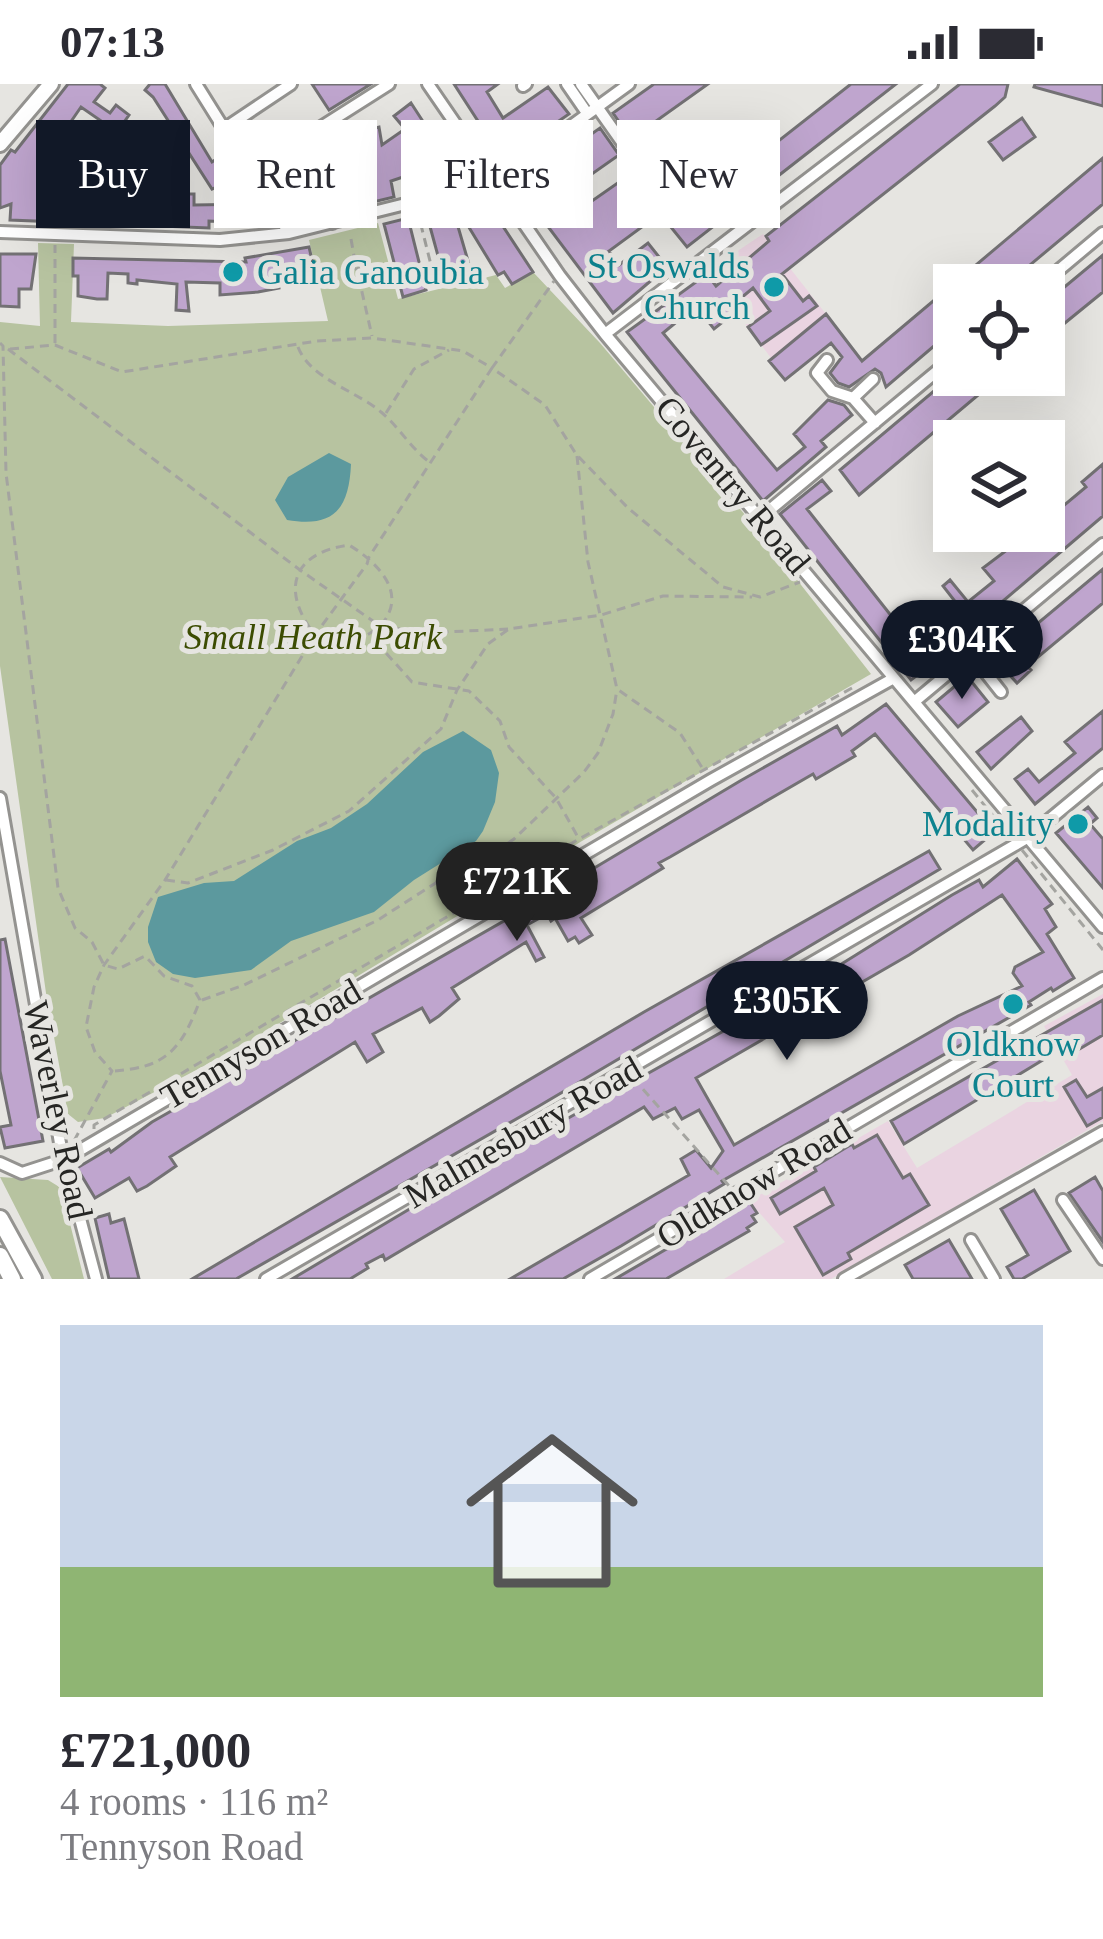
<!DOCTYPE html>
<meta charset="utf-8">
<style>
body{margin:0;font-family:"Times New Roman",serif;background:#f7f7f7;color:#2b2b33;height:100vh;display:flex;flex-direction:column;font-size:45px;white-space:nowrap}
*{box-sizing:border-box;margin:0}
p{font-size:39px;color:#7c7c81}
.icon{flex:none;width:66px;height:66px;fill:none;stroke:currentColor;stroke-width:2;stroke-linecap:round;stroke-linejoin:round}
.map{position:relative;height:1195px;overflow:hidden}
.sheet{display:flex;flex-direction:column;background:#fff;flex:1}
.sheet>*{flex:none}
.guide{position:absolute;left:36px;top:36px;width:1032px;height:108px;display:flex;gap:24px}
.buttons{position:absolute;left:933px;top:180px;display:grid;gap:24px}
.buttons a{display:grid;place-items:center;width:132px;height:132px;border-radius:0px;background:#fff;box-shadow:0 12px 48px #0002;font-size:60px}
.price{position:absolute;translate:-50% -102px;padding:0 27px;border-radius:42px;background:#111827;color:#fff;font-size:39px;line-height:78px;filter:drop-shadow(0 3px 6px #0008)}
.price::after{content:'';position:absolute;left:50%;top:72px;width:36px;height:27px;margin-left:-18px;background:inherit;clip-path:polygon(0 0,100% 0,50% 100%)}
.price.selected{background:#222;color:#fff}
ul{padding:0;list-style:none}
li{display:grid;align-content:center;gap:24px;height:636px;padding:0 60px}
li+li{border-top:3px solid #e1e1e2}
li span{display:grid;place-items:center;height:372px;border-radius:0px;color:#555}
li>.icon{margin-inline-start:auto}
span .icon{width:216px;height:216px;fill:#fffc;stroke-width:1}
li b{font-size:51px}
.pill{padding:0 42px;border-radius:0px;background:#fff;box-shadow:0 12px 48px #0002;font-size:42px;line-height:108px}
.pill.selected{background:#111827;color:#fff}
.status{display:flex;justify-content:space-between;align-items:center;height:84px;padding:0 60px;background:#fff;direction:ltr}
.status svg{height:33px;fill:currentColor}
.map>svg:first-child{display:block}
.education{fill:#ead4e1}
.green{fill:#b7c3a0}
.water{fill:#5c999e}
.building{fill:#bfa5ce;stroke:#737174;stroke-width:3;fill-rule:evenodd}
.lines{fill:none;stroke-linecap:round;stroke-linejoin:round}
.minor-casing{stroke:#949390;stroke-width:16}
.major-casing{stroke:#949390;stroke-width:20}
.highway-casing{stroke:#949390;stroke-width:22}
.path{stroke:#a4a4a0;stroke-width:3;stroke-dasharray:9 6;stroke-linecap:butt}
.minor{stroke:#fff;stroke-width:10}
.major{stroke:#fff;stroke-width:14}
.highway{stroke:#fff;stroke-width:16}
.culture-dot{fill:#0f9aa8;stroke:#e6e5e1;stroke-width:4.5}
.labels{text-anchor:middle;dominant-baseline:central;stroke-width:10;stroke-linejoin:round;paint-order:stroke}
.culture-label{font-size:36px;fill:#0d838f;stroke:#e6e5e1;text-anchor:end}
.street-label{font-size:36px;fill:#262624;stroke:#e6e5e1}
.park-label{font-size:36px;font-style:italic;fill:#3c4c02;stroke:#e6e5e1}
</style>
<div class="status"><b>07:13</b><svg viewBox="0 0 49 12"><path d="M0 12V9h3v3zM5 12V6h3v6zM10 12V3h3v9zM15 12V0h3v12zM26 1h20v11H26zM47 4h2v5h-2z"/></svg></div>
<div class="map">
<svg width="1103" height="1195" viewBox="0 0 1103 1195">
<rect width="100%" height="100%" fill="#e6e5e1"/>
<path class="education" d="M763,150L826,230L771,274L706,188Z
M1103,910V1037L831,1195H724L785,1158L749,1117L888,1037L917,1084L1072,991L1044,942Z"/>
<path class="green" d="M378,139L398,215L496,191L505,204L533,188L600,259L757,445L871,590L582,757L240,963L105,1034L78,1038L68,1030L46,909L0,582V238L40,242L38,159L74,160L71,238L168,242L328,237L309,156Z
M0,1093L48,1096L61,1104L84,1195H52Z"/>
<path class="water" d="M329,369L351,380C349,425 334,444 287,436L275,416L288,393Z
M463,647L491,666L499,689L495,718L483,747L476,757L414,796L374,828L291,857L251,886L195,894L173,890L156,878L148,858V843L158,813L204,799L234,797L297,757L331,744L367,720L423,668Z"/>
<path class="building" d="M68,0H100L105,4L94,18L110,29L116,21L129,31L117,48L81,23L50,68L61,74L53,86L51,108L133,111V98H148L147,116L174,117V110H194V121L254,120V139L209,137V144L10,136L11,120L0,124V81L11,66L15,68Z
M150,0H165L212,78L215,76L230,97L212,105L153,13L145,6Z
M312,0H371L329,26Z
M454,0H498L487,8L503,34L548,3L569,30L514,68H498Z
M654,0H708L631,55L613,29Z
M851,0H896L687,163L670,142Z
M960,0H1008L1005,13L995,22L782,190L803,217L809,212L817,222L761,261L748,243L770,227L753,204L729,224V233L714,245L696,222L663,249L777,386L805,363L794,350L828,316L844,321L852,331L821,357L826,363L763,417L627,248L707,190L716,202L769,157L766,152Z
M1035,0H1103V22L1034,3Z
M411,19L461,96L427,105L421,87L391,97L394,113L340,126L331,92L321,83L315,59L379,43L382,61L405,45L394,32Z
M1022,34L1035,53L1003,76L989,58Z
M255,44L269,64L279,57L288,70L272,81L282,95L271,102L241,54Z
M600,44L619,71L569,106L582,124L632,89L661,129L609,167L619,181L648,159L667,183L613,229L513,96L546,73L550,79Z
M1103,74V120L1006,201H954V245L886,303L881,289L875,285L849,303L838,299L830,289L842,273L831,259L785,296L769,277L826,230L862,277Z
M485,115L533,188L512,200L504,188L498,191L459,127Z
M452,122L473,194L446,201L426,128Z
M408,134L426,206L403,213L384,140Z
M309,163L313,180L305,182L308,200L298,203L294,182L277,185L279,204L258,208L220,211V199L186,198L189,227L176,226L177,200L137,196V200L128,199V190L108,189L107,215H97L78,212V192H73V174L246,178L245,174Z
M0,170H36L31,205H19V223L0,222Z
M1103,171V208L1044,256V220Z
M953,291H1002L859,411L840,386Z
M1103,380V432L962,552L948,536L961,525L943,502L950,496L968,518L994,497L983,484L1032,447H1044V438L1086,403L1082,398Z
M822,396L831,407L807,425L915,562L928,551L944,571L911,596L780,430Z
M1103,485V519L1027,582L1031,586L1017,599L995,575Z
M967,592L988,618L958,643L936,618Z
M886,620L994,748L973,766L875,650L852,667L855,672L816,695L813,690L670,773L659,779L663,784L581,834L592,851L579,859L575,853L568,857L555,834L551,837L547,830L527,841L544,873L536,877L526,858L452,904L459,915L439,932L430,938L422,924L373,950L383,968L367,978L355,958L170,1073L176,1082L147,1102L137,1107L129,1094L95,1114L77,1084L109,1065L111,1068L152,1038L539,817L740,697L837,642L842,651Z
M1103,627V664L1035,720L1015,695L1028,685L1039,698L1075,669L1065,658Z
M1021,633L1032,647L991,685L977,668Z
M1088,723L1097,734L1090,740L1103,755V804L1056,749Z
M929,767L940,785L539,1022L236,1195H192L644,928Z
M1017,775L1052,820L1045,825L1056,843L1047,850L1074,894L1053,907L1051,904L1029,918L1031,921L722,1097L724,1100L621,1162L563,1195H510L689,1091L681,1075L696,1066L711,1084L723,1067L699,1026L682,1035L675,1024L653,1035L644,1023L385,1176L383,1171L366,1180L368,1184L350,1195H292L465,1092L827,889L952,811L979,796L983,803ZM1002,811L1043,868L1015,883L1013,889L1022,902L958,932L734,1061L696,994L909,871Z
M5,855L43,1057L5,1064L0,1043L11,1041L0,987V856Z
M1103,916V951L1066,973L1061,965L904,1060L891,1037Z
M1076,996L1087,1013L1103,1004V1033L1087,1042L1064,1003Z
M877,1051L903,1094L910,1090L929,1121L848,1169L851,1175L823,1191L795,1143L833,1121L824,1104L780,1130L771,1114L816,1087L814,1083L852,1060L854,1064Z
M1095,1093L1103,1107V1158L1069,1109Z
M1034,1106L1070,1167L1022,1195H1014L1007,1183L1028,1171L1001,1125Z
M749,1117L757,1129L752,1132L756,1138L747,1144L749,1147L666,1195H615Z
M109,1130L111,1139L124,1135L139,1195H109L95,1134Z
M949,1156L972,1195H913L905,1181Z"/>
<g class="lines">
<defs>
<path id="minor" d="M196,0L289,149
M428,0L560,192L605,250L1103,843
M567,0L587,29
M581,0L643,88
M523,2L526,0
M224,45L291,0
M332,139L322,95L312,89L304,54L389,0
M0,148L220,156L289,149L494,98L629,0
M1041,201L1103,149
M605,250L932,0
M827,276L817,289L832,307L853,314
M873,295L853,314L875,339
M760,434L954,273
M971,570L1001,608
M914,618L1103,460
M0,714L60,1059L96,1195
M0,1079L22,1089L65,1075L711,696L894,594
M1063,1116L1103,1175
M971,1156L994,1195
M266,1195L1027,754L1103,691
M590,1195L1103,894
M844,1195L1103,1048"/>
<path id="major" d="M0,60L51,0"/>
<path id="highway" d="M0,1135L33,1195
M0,1172L12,1195"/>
</defs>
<use href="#minor" class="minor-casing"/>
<use href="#major" class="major-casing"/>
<use href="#highway" class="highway-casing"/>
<path class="path" d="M417,125L435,197
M351,155L354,172L363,177L357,186L372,252
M352,173L347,180L356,185
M0,259L3,262L6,389L58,804L75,844L92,858L104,881L118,885L145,872L164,892L192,902L200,916C182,964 167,984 113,987
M55,259V161
M298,263C310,295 357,307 381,328C399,343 410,363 428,377
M8,265L300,486L380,542C410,510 377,478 349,461C292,469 280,506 315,551L367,480L369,473L492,284L545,321L576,370L628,424L723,503L760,513L800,498
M10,265L55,261L122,288L317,257L372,254L463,267L492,284L554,197
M386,329L414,285L449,266
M577,372L588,478L617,605L680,649L703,685
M380,542L425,549L508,545
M972,706L1008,750
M1022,766L1103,866
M166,796L188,799L273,766L349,727L441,645L457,606L488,560L509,545L601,531L663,512L752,513
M202,916L244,901L378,836L448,791L485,775L514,755L584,688L598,669L613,630L617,605
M633,994L730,1103
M94,1045V1041L579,755L852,604
M74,1057L112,987L95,968L86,943L94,903L104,881L165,796L315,551C340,566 358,559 380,542L378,560L412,598L469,607L500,637L509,663L556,714L579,755"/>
<use href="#minor" class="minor"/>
<use href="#major" class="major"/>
<use href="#highway" class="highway"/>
</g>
<g class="culture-dot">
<circle cx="233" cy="188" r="12"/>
<circle cx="774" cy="203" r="12"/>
<circle cx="1078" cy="740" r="12"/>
<circle cx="1013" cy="920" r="12"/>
</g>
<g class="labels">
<g class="culture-label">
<text x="750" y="182">St Oswalds<tspan x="750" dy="41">Church</tspan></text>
<text x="257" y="188" text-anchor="start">Galia Ganoubia</text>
<text x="1054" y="740">Modality</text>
<text x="1013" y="960" text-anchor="middle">Oldknow<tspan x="1013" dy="41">Court</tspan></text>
</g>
<g class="street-label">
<text transform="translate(733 401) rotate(50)">Coventry Road</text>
<text transform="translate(261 960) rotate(-30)">Tennyson Road</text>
<text transform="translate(58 1026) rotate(78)">Waverley Road</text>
<text transform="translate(523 1048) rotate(-30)">Malmesbury Road</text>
<text transform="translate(754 1099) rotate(-31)">Oldknow Road</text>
</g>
<g class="park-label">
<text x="313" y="553">Small Heath Park</text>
</g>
</g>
</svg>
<div class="buttons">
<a><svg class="icon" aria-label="locate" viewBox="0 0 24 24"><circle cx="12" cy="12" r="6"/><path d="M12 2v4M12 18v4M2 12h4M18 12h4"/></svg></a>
<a><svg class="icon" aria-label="layers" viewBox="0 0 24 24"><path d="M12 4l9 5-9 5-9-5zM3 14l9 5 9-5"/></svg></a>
</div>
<b class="price" style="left:962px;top:618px">£304K</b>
<b class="price selected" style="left:517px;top:860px">£721K</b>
<b class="price" style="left:787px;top:979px">£305K</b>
<div class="guide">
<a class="pill selected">Buy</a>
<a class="pill">Rent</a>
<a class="pill">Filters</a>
<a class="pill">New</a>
</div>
</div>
<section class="sheet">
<ul>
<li><span style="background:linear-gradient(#c9d6e8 65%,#8fb573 0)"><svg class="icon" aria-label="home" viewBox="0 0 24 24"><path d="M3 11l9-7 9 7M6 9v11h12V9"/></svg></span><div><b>£721,000</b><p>4 rooms · 116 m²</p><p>Tennyson Road</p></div></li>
</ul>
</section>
